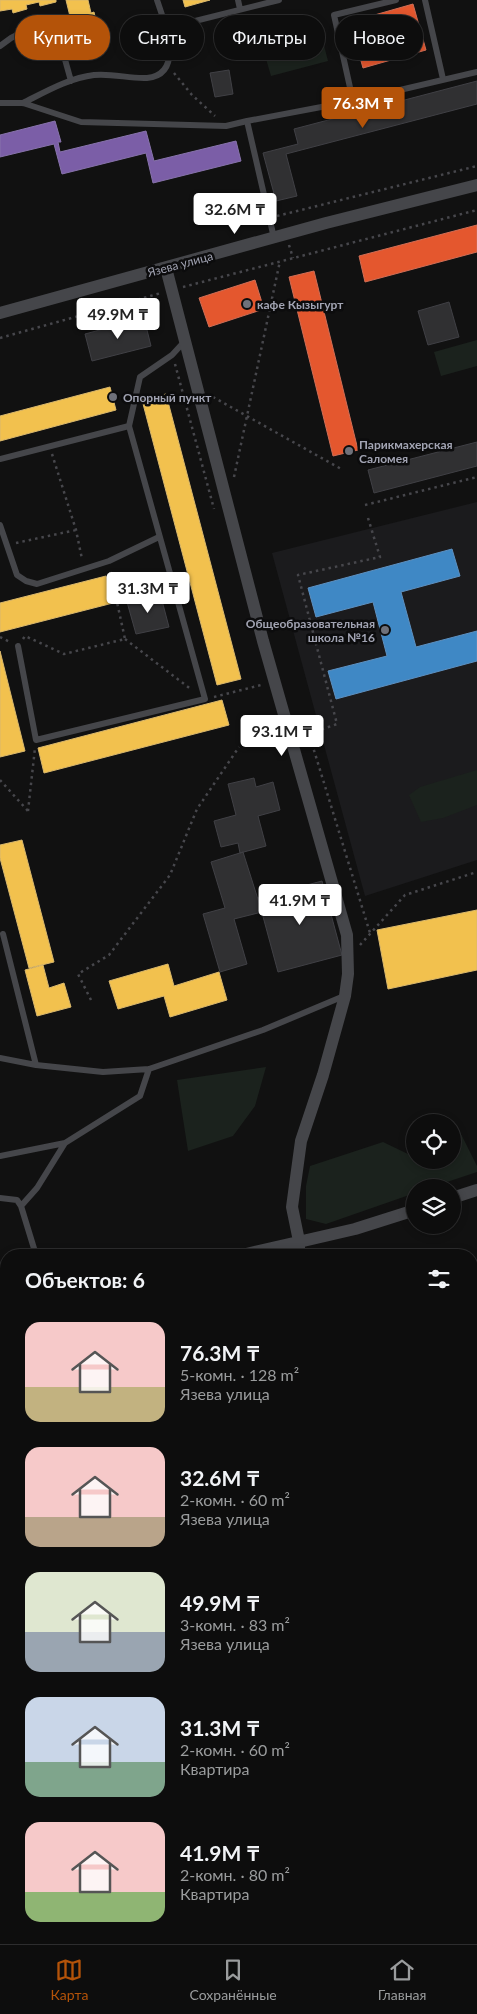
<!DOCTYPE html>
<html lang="ru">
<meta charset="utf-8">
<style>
body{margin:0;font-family:Lato,sans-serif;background:#161616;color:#f1f3f6;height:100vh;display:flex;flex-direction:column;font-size:19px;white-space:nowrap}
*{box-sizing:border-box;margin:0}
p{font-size:16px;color:#9a9c9d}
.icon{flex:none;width:28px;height:28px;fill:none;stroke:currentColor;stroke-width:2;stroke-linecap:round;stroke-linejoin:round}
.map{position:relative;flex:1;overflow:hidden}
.details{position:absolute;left:0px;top:1249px;width:478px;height:696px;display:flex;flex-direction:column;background:#0d0d0d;border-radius:20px 20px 0 0;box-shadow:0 2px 8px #0003,0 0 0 1px #2d2d2e}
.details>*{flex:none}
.guide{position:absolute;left:15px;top:15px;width:448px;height:45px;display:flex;gap:10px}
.fabs{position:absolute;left:406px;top:1114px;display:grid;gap:10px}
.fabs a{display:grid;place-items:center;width:55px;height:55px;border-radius:50%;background:#0d0d0d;box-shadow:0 2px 8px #0003,0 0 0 1px #2d2d2e;font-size:25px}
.price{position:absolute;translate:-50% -42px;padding:0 11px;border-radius:5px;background:#fff;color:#222;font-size:16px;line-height:32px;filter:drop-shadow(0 1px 2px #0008)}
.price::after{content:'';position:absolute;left:50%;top:30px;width:15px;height:11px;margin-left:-8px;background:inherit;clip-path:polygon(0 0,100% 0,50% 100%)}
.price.active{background:#b45309;color:#fff}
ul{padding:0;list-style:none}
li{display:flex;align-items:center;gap:15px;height:125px;padding:0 25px}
li span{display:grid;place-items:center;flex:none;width:140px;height:100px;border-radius:15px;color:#555}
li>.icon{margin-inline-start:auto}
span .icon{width:60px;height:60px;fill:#fffc;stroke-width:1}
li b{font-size:21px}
h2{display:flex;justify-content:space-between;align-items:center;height:60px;padding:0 25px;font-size:21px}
.pill{padding:0 18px;border-radius:22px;background:#0d0d0d;box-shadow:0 2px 8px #0003,0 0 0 1px #2d2d2e;font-size:18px;line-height:45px}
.pill.active{background:#b45309;color:#fff}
.menu{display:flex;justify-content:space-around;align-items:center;height:70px;border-top:1px solid #2d2d2e;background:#0d0d0d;font-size:14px;color:#9a9c9d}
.menu a{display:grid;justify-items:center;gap:2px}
.menu .active{color:#b45309}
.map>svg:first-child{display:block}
.built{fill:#1b1b1d}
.green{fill:#1b221d}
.homes{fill:#f2c14e;stroke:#dab86c}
.shops{fill:#e4572e;stroke:#d06e56}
.offices{fill:#7b5ea7;stroke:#8773ab}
.schools{fill:#3f88c5;stroke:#5d90c0}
.building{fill:#303032;stroke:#404045}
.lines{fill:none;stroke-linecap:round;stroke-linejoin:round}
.path{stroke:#47474c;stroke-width:2.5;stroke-dasharray:2.5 4;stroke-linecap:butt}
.service{stroke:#45464a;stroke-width:6}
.minor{stroke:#45464a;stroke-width:12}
.poi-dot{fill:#6f717a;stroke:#0c0c0d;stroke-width:2}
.labels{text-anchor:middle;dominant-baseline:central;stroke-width:5;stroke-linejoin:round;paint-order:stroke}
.street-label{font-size:12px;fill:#a2a4b3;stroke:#0c0c0d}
.poi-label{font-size:12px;font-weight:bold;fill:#a2a4b3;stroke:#0c0c0d;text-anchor:start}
</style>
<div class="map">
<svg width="477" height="1944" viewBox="0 0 477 1944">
<rect width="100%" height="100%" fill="#111"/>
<path class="built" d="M477,502V860L365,896L272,553Z
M6,1321V1527L0,1529V1322Z
M477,1393V1624L471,1626V1395Z"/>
<path class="green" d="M320,30L328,61L271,76L262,45Z
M477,340V366L441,376L434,352Z
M477,770V805L443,818L421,822L409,795L420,787Z
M266,1067L255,1106L233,1136L188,1151L177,1080Z
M458,1128L477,1166V1172L432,1187L415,1188V1193L326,1224L306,1219V1186L310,1166L383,1142L408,1154L415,1151V1160H452L453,1131Z"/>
<path class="homes" d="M0,0H56V2L40,6L39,2L26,5L27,9L13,13L12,9L0,11Z
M66,0H88L91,13L94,12L97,25L94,26L96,32L75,37Z
M183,0H210L185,7Z
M110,387L116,410L0,441V416Z
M166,394L241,679L217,685L142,400Z
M106,576L113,603L0,632V603Z
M0,651L25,751L0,757Z
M222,700L229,725L44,773L38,748Z
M22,840L54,962L29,968L0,858V845Z
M477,910V970L388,989L377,930Z
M168,964L174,986L219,972L227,1000L170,1017L164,996L118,1009L109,981Z
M43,965L49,988L64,983L71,1007L37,1016L25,970Z"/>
<path class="shops" d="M413,4L426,50L363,68L350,22Z
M477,225V252L365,282L359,256Z
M314,271L358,450L333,456L289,277Z
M255,280L264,309L209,327L199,298Z"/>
<path class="offices" d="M55,121L61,142H58L60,152L146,131L154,161L236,141L241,161L153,183L146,153L62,174L54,144L0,157V135Z"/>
<path class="schools" d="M452,549L460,576L401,592L416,647L477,631V661L336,699L328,671L387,656L373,602L316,617L308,588Z
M477,1439V1484L471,1485V1460H474L471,1440Z"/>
<path class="building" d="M229,70L233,94L215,97L210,73Z
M477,81V104L286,154L297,196L276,201L263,153L298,144L294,129Z
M449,302L459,337L428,345L418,311Z
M144,318L151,346L92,361L85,334Z
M477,442V466L374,493L368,470Z
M160,593L169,627L136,634L127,602Z
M254,778L256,787L273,782L280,810L258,816L266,846L240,853L238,843L221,847L214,821L236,815L228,784Z
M243,852L262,912L234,919L247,964L220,972L203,914L225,908L211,862Z
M322,881L342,955L278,972L258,898Z
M477,1267V1295L471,1297V1269Z
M477,1660V1687L475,1688L471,1674V1662Z
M6,1769V1796L0,1797V1770Z
M471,1835L474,1847H477V1874H475L471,1859Z
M28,1939H61L62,1944H6Z
M240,1939H282L283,1943L298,1939H318L319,1944H223Z
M370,1939H402L403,1944H371Z"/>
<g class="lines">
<path class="path" d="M174,73L192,95L215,116
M277,216L477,166
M289,245L293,258
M183,287L477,210
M0,338L161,293
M175,364L214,509
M213,397L343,470
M52,454L76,530L82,559
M234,477L280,261
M365,505L477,477
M368,518L380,557L298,575L337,724L309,734L370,933
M16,543L76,530
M0,637L10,642
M23,639L25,636L64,654L125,639L110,570
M125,639L192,690
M214,697L261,685
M0,780L28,811
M28,811L35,748
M360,945L405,895L477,872
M91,1000L78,974L109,955L170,875L197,809L239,747"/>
<path class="service" d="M238,0L240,9
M425,0L443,79
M167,28L279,0
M0,46L11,38L38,24L57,31L71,81
M353,101L334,15L396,0
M0,103H23L81,122L226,126L247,121L353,101L477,72
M23,103C45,92 69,78 94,75C112,73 130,79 147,78C186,74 164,21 157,0
M247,121L274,238
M0,459L129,426
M0,525L17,575L26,581L37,584L109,561L159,537
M18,646L36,740L205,699L129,426L140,377L172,355L184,342
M3,934L36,1065
M0,1058L36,1065L103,1072L149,1069L263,1030L344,996
M0,1156L65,1143L140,1096L149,1069
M0,1198L17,1200L21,1206L36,1255
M21,1206L37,1188L65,1143
M471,1323L477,1321
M0,1611L6,1637
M471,1649L477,1648
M471,1719L477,1741
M0,1825L6,1824
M0,1932L6,1930
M110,1939L123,1944
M346,1939L348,1944
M151,1944L170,1939"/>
<path class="minor" d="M166,268L263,641L347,935L348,974L345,996L323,1075L301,1141L292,1207L299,1241V1255
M0,313L326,223L477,185
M452,1198L477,1190
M242,1255L355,1229L415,1210
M0,1306L6,1304
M434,1939L435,1944"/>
</g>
<g class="poi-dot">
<circle cx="247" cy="304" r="5"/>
<circle cx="113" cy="397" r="5"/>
<circle cx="349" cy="451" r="5"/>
<circle cx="385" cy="630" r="5"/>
</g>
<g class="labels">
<g class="street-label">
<text transform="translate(180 264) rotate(-15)">Язева улица</text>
</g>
<g class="poi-label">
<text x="257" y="304">кафе Кызыгурт</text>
<text x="123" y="397">Опорный пункт</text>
<text x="359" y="444">Парикмахерская<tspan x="359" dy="14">Саломея</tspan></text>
<text x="375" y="623" text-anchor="end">Общеобразовательная<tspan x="375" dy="14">школа №16</tspan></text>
</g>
</g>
</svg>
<div class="fabs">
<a><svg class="icon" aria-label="locate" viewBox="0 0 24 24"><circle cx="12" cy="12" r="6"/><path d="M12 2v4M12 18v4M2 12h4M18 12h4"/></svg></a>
<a><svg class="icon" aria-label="layers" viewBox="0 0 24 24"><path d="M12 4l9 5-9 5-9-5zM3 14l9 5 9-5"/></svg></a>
</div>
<b class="price active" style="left:363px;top:129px">76.3M ₸</b>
<b class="price" style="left:235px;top:235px">32.6M ₸</b>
<b class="price" style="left:118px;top:340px">49.9M ₸</b>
<b class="price" style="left:148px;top:614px">31.3M ₸</b>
<b class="price" style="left:282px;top:757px">93.1M ₸</b>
<b class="price" style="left:300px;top:926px">41.9M ₸</b>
<div class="guide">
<a class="pill active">Купить</a>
<a class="pill">Снять</a>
<a class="pill">Фильтры</a>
<a class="pill">Новое</a>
</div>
<section class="details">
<h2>Объектов: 6<svg class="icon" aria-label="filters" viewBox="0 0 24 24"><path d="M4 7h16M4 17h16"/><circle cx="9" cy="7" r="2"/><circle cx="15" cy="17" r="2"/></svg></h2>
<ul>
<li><span style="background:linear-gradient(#f6c9c9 65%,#c2b280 0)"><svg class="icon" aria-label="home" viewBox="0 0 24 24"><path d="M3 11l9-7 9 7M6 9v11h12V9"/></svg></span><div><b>76.3M ₸</b><p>5-комн. · 128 m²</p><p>Язева улица</p></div></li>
<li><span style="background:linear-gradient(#f6c9c9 70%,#b9a48a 0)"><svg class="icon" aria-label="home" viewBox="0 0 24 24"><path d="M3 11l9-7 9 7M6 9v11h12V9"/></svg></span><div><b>32.6M ₸</b><p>2-комн. · 60 m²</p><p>Язева улица</p></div></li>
<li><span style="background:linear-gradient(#dfe7d0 60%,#9aa5b1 0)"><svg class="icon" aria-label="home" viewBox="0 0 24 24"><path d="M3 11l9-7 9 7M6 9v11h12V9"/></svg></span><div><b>49.9M ₸</b><p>3-комн. · 83 m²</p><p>Язева улица</p></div></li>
<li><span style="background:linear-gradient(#c9d6e8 65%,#7fa58c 0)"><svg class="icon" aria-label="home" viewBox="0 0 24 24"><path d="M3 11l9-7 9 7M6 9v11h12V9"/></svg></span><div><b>31.3M ₸</b><p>2-комн. · 60 m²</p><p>Квартира</p></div></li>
<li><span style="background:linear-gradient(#f6c9c9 70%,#8fb573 0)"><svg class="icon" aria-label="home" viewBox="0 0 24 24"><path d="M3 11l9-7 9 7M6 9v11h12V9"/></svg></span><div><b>41.9M ₸</b><p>2-комн. · 80 m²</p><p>Квартира</p></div></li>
</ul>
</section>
</div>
<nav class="menu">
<a class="active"><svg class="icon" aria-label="map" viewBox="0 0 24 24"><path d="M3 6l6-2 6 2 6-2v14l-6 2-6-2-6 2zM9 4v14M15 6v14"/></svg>Карта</a>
<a><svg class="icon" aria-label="saved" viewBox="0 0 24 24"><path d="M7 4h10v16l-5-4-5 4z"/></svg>Сохранённые</a>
<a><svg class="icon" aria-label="home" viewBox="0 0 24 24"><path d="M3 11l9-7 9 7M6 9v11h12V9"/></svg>Главная</a>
</nav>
